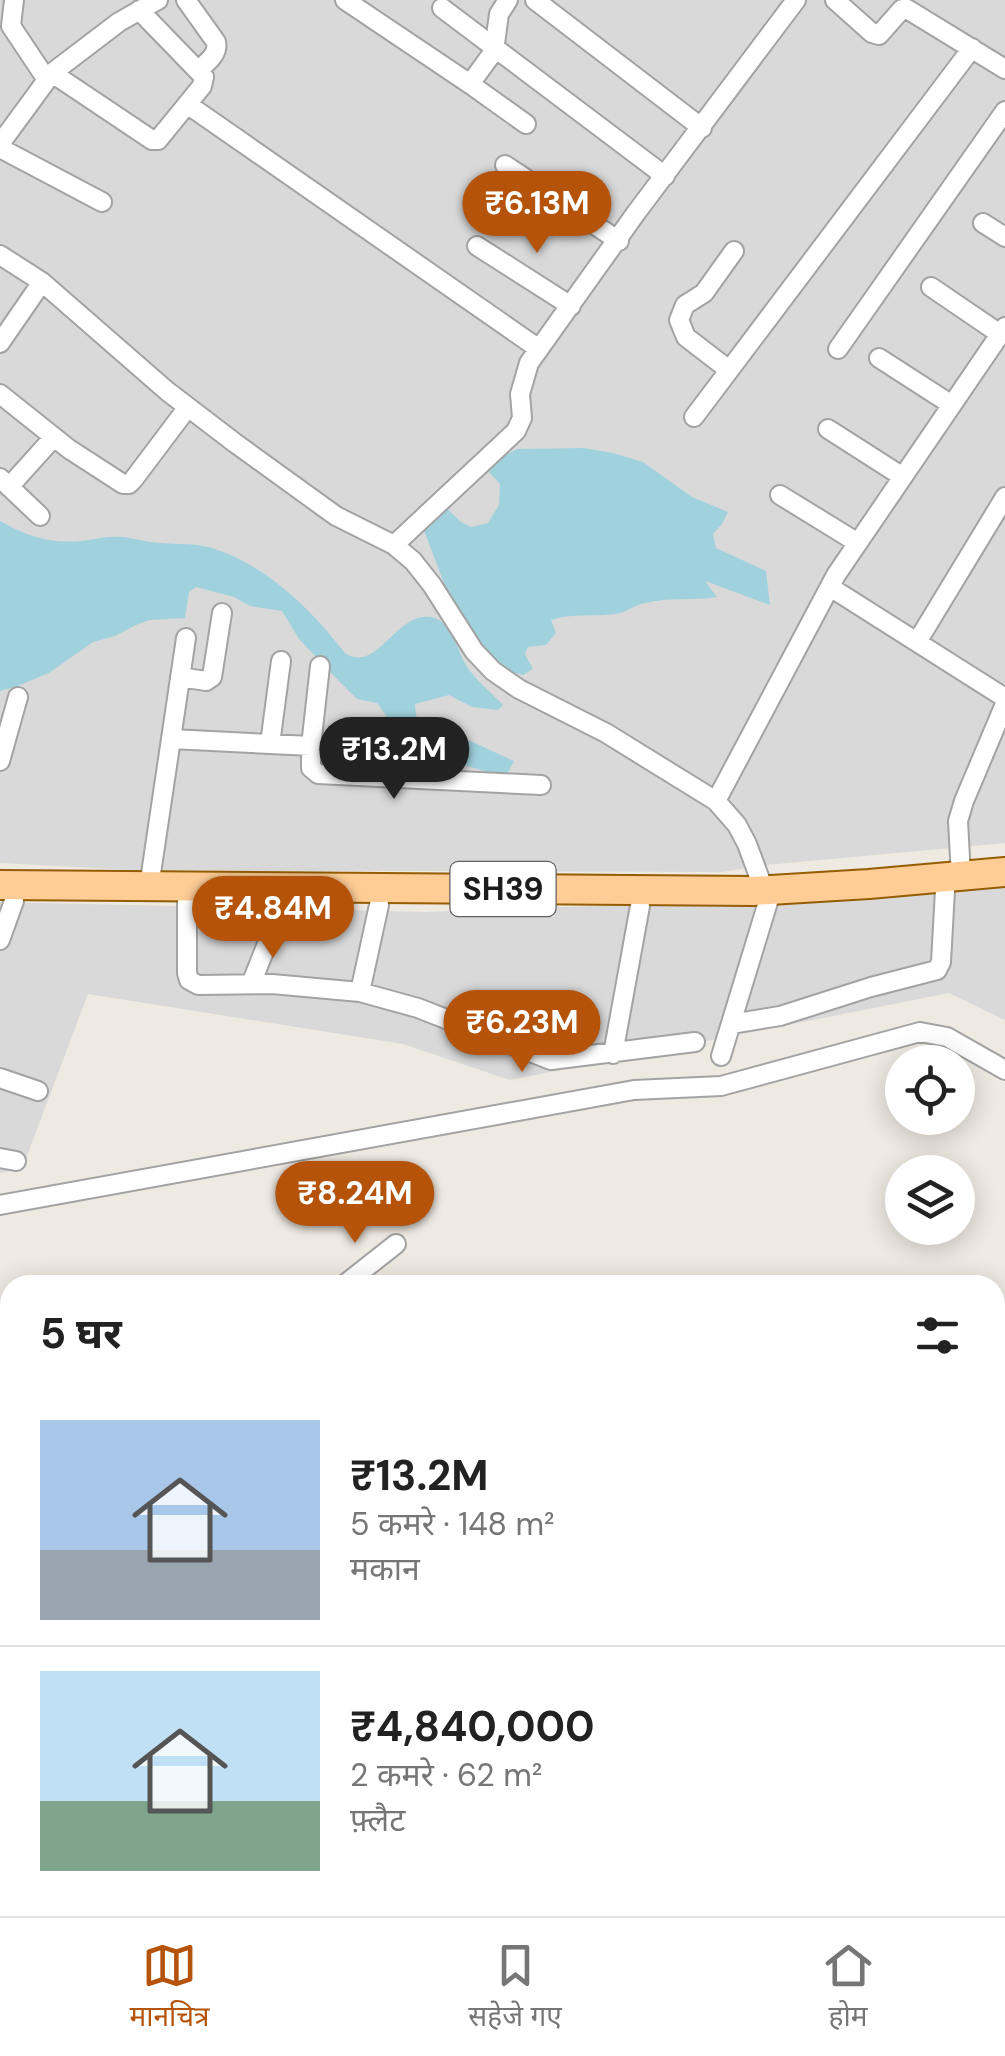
<!DOCTYPE html>
<html lang="hi">
<meta charset="utf-8">
<style>
body{margin:0;font-family:"DM Sans","Noto Sans Devanagari",sans-serif;background:#f6f6f6;color:#222;height:100vh;display:flex;flex-direction:column;font-size:38px;white-space:nowrap}
*{box-sizing:border-box;margin:0}
p{font-size:32px;color:#767676}
.icon{flex:none;width:55px;height:55px;fill:none;stroke:currentColor;stroke-width:2;stroke-linecap:round;stroke-linejoin:round}
.map{position:relative;flex:1;overflow:hidden}
.drawer{position:absolute;left:0px;top:1275px;width:1005px;height:642px;display:flex;flex-direction:column;background:#fff;border-radius:30px 30px 0 0;box-shadow:0 5px 25px #0003}
.drawer>*{flex:none}
.fabs{position:absolute;left:885px;top:1045px;display:grid;gap:20px}
.fabs a{display:grid;place-items:center;width:90px;height:90px;border-radius:50%;background:#fff;box-shadow:0 5px 25px #0003;font-size:50px}
.price{position:absolute;translate:-50% -85px;padding:0 22px;border-radius:35px;background:#b45309;color:#fff;font-size:32px;line-height:65px;filter:drop-shadow(0 2px 5px #0008)}
.price::after{content:'';position:absolute;left:50%;top:60px;width:30px;height:22px;margin-left:-15px;background:inherit;clip-path:polygon(0 0,100% 0,50% 100%)}
.price.current{background:#222;color:#fff}
ul{padding:0;list-style:none}
li{display:flex;align-items:center;gap:30px;height:250px;padding:0 40px}
li+li{border-top:2px solid #e0e0e0}
li span{display:grid;place-items:center;flex:none;width:280px;height:200px;border-radius:0px;color:#555}
li>.icon{margin-inline-start:auto}
span .icon{width:120px;height:120px;fill:#fffc;stroke-width:1}
li b{font-size:42px}
h2{display:flex;justify-content:space-between;align-items:center;height:120px;padding:0 40px;font-size:42px}
.menu{display:flex;justify-content:space-around;align-items:center;height:140px;border-top:2px solid #e0e0e0;background:#fff;font-size:28px;color:#767676}
.menu a{display:grid;justify-items:center;gap:5px}
.menu .current{color:#b45309}
.map>svg:first-child{display:block}
.residential{fill:#dad9d9}
.water{fill:#a0d2dd}
.lines{fill:none;stroke-linecap:round;stroke-linejoin:round}
.minor-casing{stroke:#a3a3a3;stroke-width:22}
.primary-casing{stroke:#945d00;stroke-width:32}
.minor{stroke:#fff;stroke-width:18}
.primary{stroke:#fecd96;stroke-width:28}
.labels{text-anchor:middle;dominant-baseline:central;stroke-width:9;stroke-linejoin:round;paint-order:stroke}
.shield{fill:#fff;stroke:#606060;stroke-width:2.5}
.shield-label{font-size:32px;font-weight:bold;fill:#1c1c1c}
</style>
<div class="map">
<svg width="1005" height="1916" viewBox="0 0 1005 1916">
<rect width="100%" height="100%" fill="#eee9e1"/>
<path class="residential" d="M0,0H1005V843L766,865L721,872L131,870L0,863Z
M1005,886V1020L949,993L510,1080L403,1044L88,994L22,1169L0,1173V902L425,912L838,897Z"/>
<path class="water" d="M583,448L613,453L643,462L692,497L728,512L722,524L713,534L716,548L766,571L770,605L705,581L717,597C693,601 670,597 645,603C634,605 626,613 615,614C593,617 573,613 551,620L556,633L546,645L528,647L525,654L533,669L523,675L506,671L488,662L454,609L423,528L441,503L461,522L471,527L488,523L499,505L500,484L484,467L517,449Z
M0,521C26,536 51,544 81,541C92,540 102,537 112,537C126,536 137,540 150,542C171,545 192,542 212,548C266,565 311,609 345,653C375,673 393,620 423,617C451,614 455,646 466,665C475,680 491,692 503,705L498,710L472,707L449,695L415,704L416,716L514,761L507,774L491,773L434,756L397,731L377,703L357,699L336,678L299,639L282,611L250,606L234,597L196,587L189,592L185,618L149,620L136,625L115,636L93,642L49,673L15,687L0,691Z"/>
<g class="lines">
<defs>
<path id="minor" d="M14,0L11,26L47,80
M186,0L216,42C219,54 207,62 199,70
M345,0L470,84L494,51L499,14L508,0
M535,0L702,128
M835,0L872,33L879,35L902,9H907L1005,69
M442,8L665,176
M52,73L152,140H158L202,86L204,77L139,10
M470,84L526,124
M187,104L539,349
M0,144L52,73L119,22L158,0
M0,148L102,202
M505,165L619,241
M983,223L1005,237
M477,246L571,306
M0,255L42,282L167,391L235,443L336,516L394,545L413,561L432,585L474,651L493,671L519,689L606,733L716,801L836,575L1005,327
M931,287L1000,334
M0,343L42,282
M838,349L1005,111
M879,358L952,405
M729,370L686,337L679,320L685,305L704,293L734,251
M0,394L69,449L123,484H129L133,480L188,407
M694,417L972,48
M828,429L903,477
M0,478L40,516
M9,487L53,438
M780,495L858,543
M394,545L516,431L522,418L520,394L529,363L636,213L796,0
M830,587L1005,698
M917,642L1005,497
M180,677L206,681L212,677L222,613
M171,739L311,746L320,666
M270,744L281,661
M311,746V768L318,774L541,785
M0,761L18,697
M716,801L737,825L747,844L764,890
M961,876L958,821L964,801L1005,704
M149,887L186,638
M187,887V973L189,980L198,985L272,984L360,992L379,905
M0,940L14,901
M251,984L283,904
M360,992L418,1008L551,1060L695,1042
M731,1024L780,1016L871,987L937,970L941,962L945,890
M613,1054L640,906
M721,1056L768,902
M0,1078L38,1091
M0,1158L16,1161
M0,1205L634,1090L721,1086L920,1032L947,1037L1005,1070
M344,1285L396,1244
M995,1337L1005,1332
M0,1536L10,1534
M995,1697L1005,1691
M0,1797L10,1795
M942,1908L948,1916
M513,1916L541,1908
M641,1916L654,1908"/>
<path id="primary" d="M0,885L753,891L869,884L1005,872"/>
</defs>
<use href="#minor" class="minor-casing"/>
<use href="#primary" class="primary-casing"/>
<use href="#minor" class="minor"/>
<use href="#primary" class="primary"/>
</g>
<g class="labels">
<rect class="shield" x="450.5" y="862" width="105" height="54" rx="8"/>
<g class="shield-label">
<text x="503" y="889">SH39</text>
</g>
</g>
</svg>
<div class="fabs">
<a><svg class="icon" aria-label="locate" viewBox="0 0 24 24"><circle cx="12" cy="12" r="6"/><path d="M12 2v4M12 18v4M2 12h4M18 12h4"/></svg></a>
<a><svg class="icon" aria-label="layers" viewBox="0 0 24 24"><path d="M12 4l9 5-9 5-9-5zM3 14l9 5 9-5"/></svg></a>
</div>
<b class="price" style="left:537px;top:256px">₹6.13M</b>
<b class="price current" style="left:394px;top:802px">₹13.2M</b>
<b class="price" style="left:273px;top:961px">₹4.84M</b>
<b class="price" style="left:522px;top:1075px">₹6.23M</b>
<b class="price" style="left:355px;top:1246px">₹8.24M</b>
<section class="drawer">
<h2>5 घर<svg class="icon" aria-label="filters" viewBox="0 0 24 24"><path d="M4 7h16M4 17h16"/><circle cx="9" cy="7" r="2"/><circle cx="15" cy="17" r="2"/></svg></h2>
<ul>
<li><span style="background:linear-gradient(#a9c7e8 65%,#9aa5b1 0)"><svg class="icon" aria-label="home" viewBox="0 0 24 24"><path d="M3 11l9-7 9 7M6 9v11h12V9"/></svg></span><div><b>₹13.2M</b><p>5 कमरे · 148 m²</p><p>मकान</p></div></li>
<li><span style="background:linear-gradient(#bfe0f5 65%,#7fa58c 0)"><svg class="icon" aria-label="home" viewBox="0 0 24 24"><path d="M3 11l9-7 9 7M6 9v11h12V9"/></svg></span><div><b>₹4,840,000</b><p>2 कमरे · 62 m²</p><p>फ़्लैट</p></div></li>
</ul>
</section>
</div>
<nav class="menu">
<a class="current"><svg class="icon" aria-label="map" viewBox="0 0 24 24"><path d="M3 6l6-2 6 2 6-2v14l-6 2-6-2-6 2zM9 4v14M15 6v14"/></svg>मानचित्र</a>
<a><svg class="icon" aria-label="saved" viewBox="0 0 24 24"><path d="M7 4h10v16l-5-4-5 4z"/></svg>सहेजे गए</a>
<a><svg class="icon" aria-label="home" viewBox="0 0 24 24"><path d="M3 11l9-7 9 7M6 9v11h12V9"/></svg>होम</a>
</nav>
